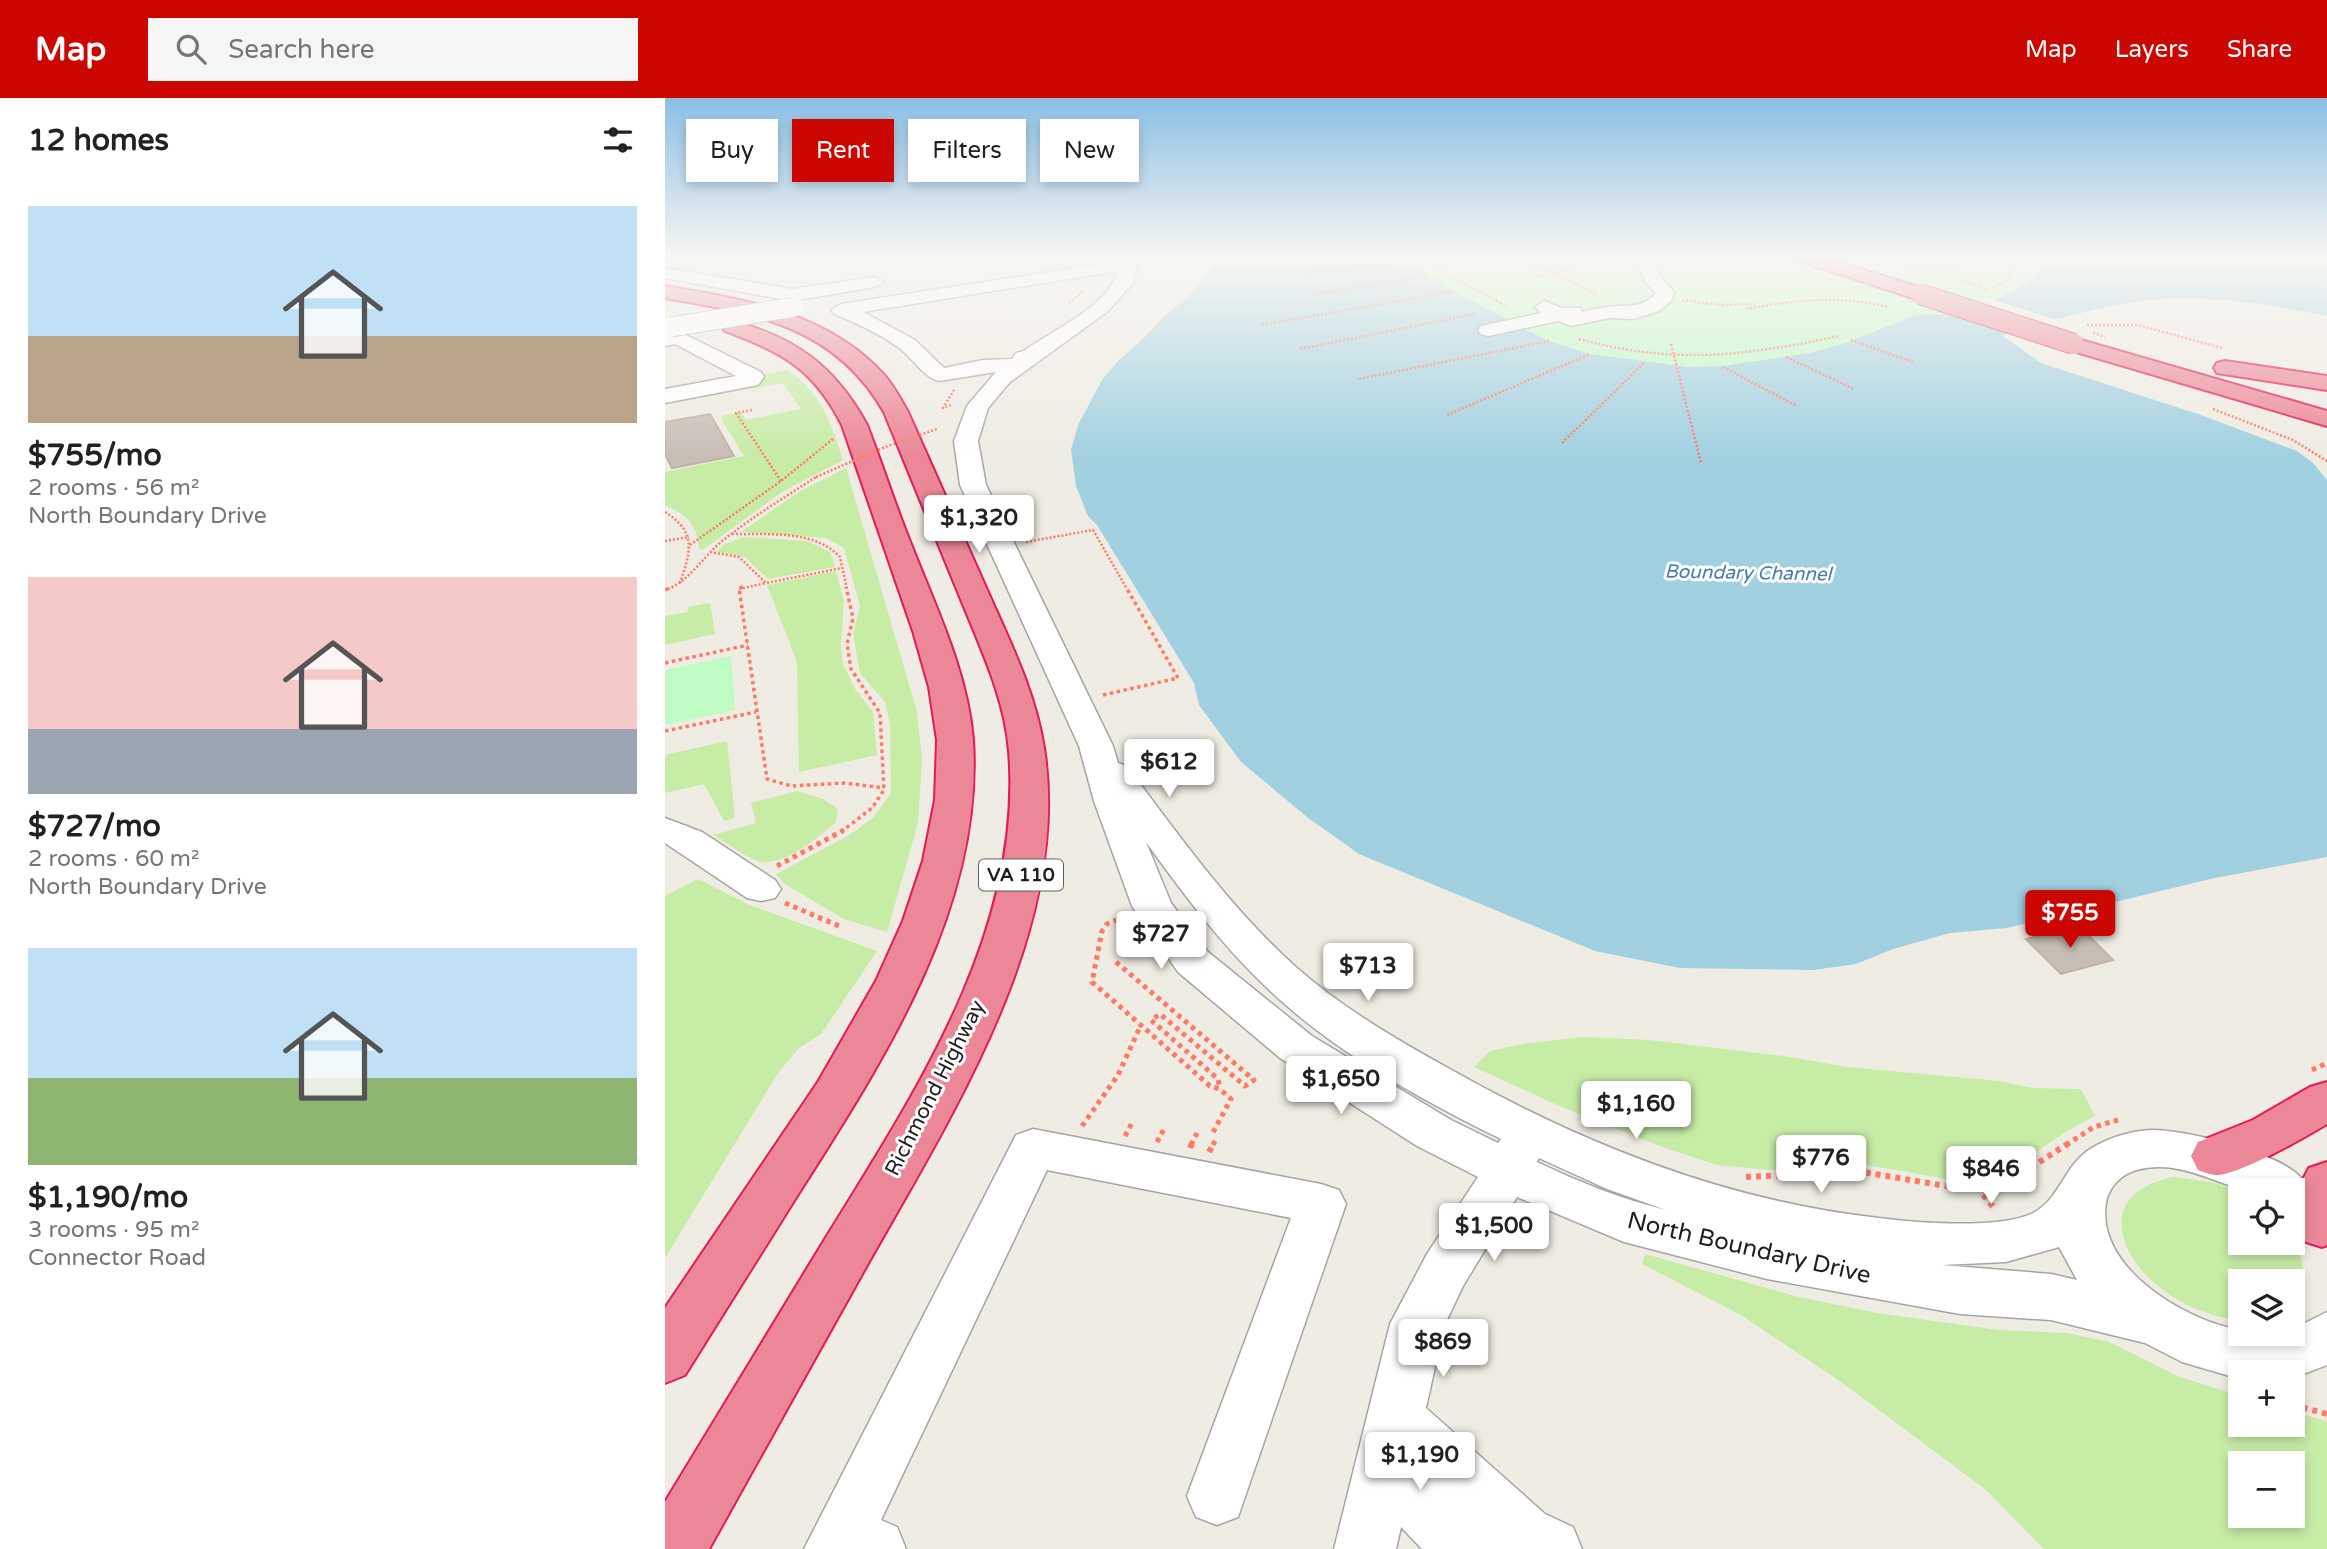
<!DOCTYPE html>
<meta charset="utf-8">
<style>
body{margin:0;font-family:"Varela Round",sans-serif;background:#f6f6f6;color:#202124;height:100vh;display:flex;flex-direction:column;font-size:26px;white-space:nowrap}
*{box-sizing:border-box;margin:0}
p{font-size:23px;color:#757577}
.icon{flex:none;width:38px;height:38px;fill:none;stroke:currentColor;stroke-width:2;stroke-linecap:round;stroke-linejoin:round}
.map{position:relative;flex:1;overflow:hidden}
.panel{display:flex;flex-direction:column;background:#fff;width:665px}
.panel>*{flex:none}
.banner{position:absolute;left:21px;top:21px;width:665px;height:63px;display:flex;gap:14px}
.controls{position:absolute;left:1563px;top:1080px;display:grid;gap:14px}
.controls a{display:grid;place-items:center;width:77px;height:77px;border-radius:0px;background:#fff;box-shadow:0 4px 10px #0003;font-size:35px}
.price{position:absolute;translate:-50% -60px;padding:0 16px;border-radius:7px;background:#fff;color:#222;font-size:23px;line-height:46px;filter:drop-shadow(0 2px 4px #0008)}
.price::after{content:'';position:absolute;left:50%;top:42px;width:21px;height:16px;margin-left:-10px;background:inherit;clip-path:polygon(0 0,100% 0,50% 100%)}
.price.selected{background:#cc0600;color:#fff}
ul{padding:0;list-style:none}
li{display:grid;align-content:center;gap:14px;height:371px;padding:0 28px}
li span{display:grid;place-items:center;height:217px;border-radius:0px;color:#555}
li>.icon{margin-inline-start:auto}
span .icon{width:126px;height:126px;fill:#fffc;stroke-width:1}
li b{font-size:30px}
h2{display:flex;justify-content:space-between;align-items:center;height:84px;padding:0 28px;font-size:30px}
.chip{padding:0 24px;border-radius:0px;background:#fff;box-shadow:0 4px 10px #0003;font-size:24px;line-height:63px}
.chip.selected{background:#cc0600;color:#fff}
header{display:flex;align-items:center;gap:42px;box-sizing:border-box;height:98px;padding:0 35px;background:#cc0600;color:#fff}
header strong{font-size:33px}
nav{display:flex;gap:38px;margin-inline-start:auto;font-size:24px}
.search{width:490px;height:63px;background:#f6f6f6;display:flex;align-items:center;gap:18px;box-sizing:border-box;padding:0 24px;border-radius:0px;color:#757577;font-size:26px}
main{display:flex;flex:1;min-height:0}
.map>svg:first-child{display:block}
.grass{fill:#c7eca6;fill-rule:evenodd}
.park{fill:#befcc4}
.water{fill:#a1d0e0}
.pier{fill:#efece3}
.building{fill:#c7beb6;stroke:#c2b2a5;stroke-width:2}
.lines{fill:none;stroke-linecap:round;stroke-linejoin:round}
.minor-casing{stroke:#a5a5a5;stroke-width:3}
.highway-casing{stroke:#e31b59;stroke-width:4}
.path-far3{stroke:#ff7965;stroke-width:2.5;stroke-dasharray:2 2;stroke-linecap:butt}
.path-far2{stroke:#ff7965;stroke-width:3.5;stroke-dasharray:3.5 3.5;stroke-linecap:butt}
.path-far1{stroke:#ff7965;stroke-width:5;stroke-dasharray:4.5 4.5;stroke-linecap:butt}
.path{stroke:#ff7965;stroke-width:6;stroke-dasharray:5 5;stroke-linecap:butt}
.minor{fill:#fff;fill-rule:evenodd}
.highway{fill:#eb8796;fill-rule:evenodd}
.minor-bridge-casing{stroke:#a5a5a5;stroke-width:21;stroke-linecap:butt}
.highway-bridge-casing{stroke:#e31b59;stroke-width:22;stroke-linecap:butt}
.path-bridge{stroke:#ff7965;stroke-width:2.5;stroke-dasharray:2 2;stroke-linecap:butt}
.minor-bridge{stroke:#fff;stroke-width:19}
.highway-bridge{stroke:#eb8796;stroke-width:20}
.labels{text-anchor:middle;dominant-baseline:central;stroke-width:6;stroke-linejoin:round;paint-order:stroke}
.far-water-label{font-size:19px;font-style:italic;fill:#4579b2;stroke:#fff}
.shield{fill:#fff;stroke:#626262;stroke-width:2}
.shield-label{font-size:19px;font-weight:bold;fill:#1e1e1e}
.street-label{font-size:21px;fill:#1e1e1e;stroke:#fff}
.near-street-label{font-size:24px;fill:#1e1e1e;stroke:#fff}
</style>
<header>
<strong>Map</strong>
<div class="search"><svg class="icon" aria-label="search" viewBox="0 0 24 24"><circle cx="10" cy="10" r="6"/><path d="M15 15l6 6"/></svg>Search here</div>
<nav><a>Map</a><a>Layers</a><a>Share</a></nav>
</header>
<main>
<section class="panel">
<h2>12 homes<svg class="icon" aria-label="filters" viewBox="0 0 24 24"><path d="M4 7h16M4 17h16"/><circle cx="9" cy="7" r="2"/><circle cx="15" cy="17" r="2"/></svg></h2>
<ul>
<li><span style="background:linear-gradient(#bfe0f5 60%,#b9a48a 0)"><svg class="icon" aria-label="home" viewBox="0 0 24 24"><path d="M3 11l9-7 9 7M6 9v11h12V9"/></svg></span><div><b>$755/mo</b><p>2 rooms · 56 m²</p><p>North Boundary Drive</p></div></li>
<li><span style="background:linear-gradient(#f6c9c9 70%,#9aa5b1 0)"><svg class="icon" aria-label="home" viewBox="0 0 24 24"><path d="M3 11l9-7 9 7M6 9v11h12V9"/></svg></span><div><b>$727/mo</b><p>2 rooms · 60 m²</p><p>North Boundary Drive</p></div></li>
<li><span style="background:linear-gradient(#bfe0f5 60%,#8fb573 0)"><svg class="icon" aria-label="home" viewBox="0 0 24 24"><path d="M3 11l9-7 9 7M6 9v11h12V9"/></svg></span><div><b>$1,190/mo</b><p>3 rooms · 95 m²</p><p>Connector Road</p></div></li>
</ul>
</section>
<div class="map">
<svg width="1662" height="1451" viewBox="0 0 1662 1451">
<rect width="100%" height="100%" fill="#efece3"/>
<path class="grass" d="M123,272C158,298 165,322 178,362L117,394L39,451L34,452C33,427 22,417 0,407V374L79,358L58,324L57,318L76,314L81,322L136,311L118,285L0,306V301L91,284L100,276Z
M181,370L252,614L257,661L253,725L222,834L179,821L118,785L111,776L183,738L208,720L226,695L225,626L220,604L195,575L188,536L195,508L179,450L161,440L76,434L134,394Z
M79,439L142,443L165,454L170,469L103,481L80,459L52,454L60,446Z
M171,473L179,504L176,547L178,566L190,591L208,614L212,657L134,674L132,564L102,487Z
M45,505L50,536L0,547V518L23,514V509Z
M62,643L70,720L59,723L39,686L0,695V657Z
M132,693L158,701L173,711L171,724C154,739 114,773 90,762C76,756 62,745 48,737L91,725L86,705Z
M33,781L82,806L212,853L156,936L134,950L113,975L0,1160V798Z
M919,939L984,942L1118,958L1182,969L1334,983L1367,990L1416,991L1430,1018L1400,1034L1363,1060L1328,1074L1287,1082L1174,1062L1104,1072L1052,1067L1000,1050L897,1009L809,969L825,953L864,945Z
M1509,1079L1552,1085L1575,1096V1144H1628V1142C1641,1165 1643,1185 1628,1207V1183H1575V1223C1549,1219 1527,1211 1505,1197C1452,1162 1428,1095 1509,1079Z
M980,1156L1134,1199L1212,1215L1333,1232L1402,1235L1444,1244L1512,1278L1575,1298V1326H1628V1314L1662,1323V1451H1379L1320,1391L1179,1286L1076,1217L977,1166ZM1575,1365H1628V1418H1575Z"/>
<path class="park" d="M738,157H1364L1377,169L1362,185L1331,201L1282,216L1251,217L1178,246L1145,255L1058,268L1023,269L925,256L884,243L783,190Z
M66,558L70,612L0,627V572Z"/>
<path class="water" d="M544,157H738L783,190L884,243L925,256L1023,269L1058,268L1145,255L1178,246L1251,217L1282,216L1331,201L1362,185L1372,177L1377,169L1364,157H1662V218C1603,206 1545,197 1485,202C1456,205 1428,212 1400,219C1380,223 1355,226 1338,238L1376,265L1536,317L1632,353L1648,365L1662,382V759L1545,781L1342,830L1285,835L1228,851L1191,866L1148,872L1015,870L930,853L694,756L642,719L576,664L534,607L529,585L432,427L423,418L411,388L406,351L414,325L437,282L453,263L480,239L499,218L522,200L548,169Z"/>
<path class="pier" d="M1323,200L1396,223L1357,233L1288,210Z"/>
<path class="building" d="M45,316L69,358L7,370L0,356V324Z
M1414,828L1448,862L1396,876L1361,841Z"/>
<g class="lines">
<defs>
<path id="minor" d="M458,157H475L468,185L443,213L345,284L323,310L313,343L321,387L448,648L453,665L462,668C514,738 567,812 632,870C678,910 730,941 783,970C917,1046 1060,1103 1214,1120C1252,1125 1332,1131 1366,1116C1393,1104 1399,1070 1421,1054C1439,1041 1464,1033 1486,1032C1518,1031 1616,1055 1636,1080C1639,1083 1641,1088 1643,1092L1635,1106L1628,1109V1092C1612,1092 1589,1096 1575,1091C1541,1080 1508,1062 1472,1072C1456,1076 1444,1089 1441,1105C1430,1169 1520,1223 1575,1232V1236H1628V1231L1662,1214V1267L1628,1280V1274H1575V1281L1517,1264L1480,1245L1386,1222L1295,1216L1102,1181L959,1144L852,1099L798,1188L779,1228L761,1310L880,1416L908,1429L917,1451H757L736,1429L731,1451H669L725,1226L762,1156L813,1079L752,1048L615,960L513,874L467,808L429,703L414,648L295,387L289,343L302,308L331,274L274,283C259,280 246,258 233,249C213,235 192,225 169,216L166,212L176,206L456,163ZM453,173C443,209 387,232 359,253L351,255L347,261L318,262L279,270L250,242L198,214ZM481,744C517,794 555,845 600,888C666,952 753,1000 836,1041L833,1045L786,1022L647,938L543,854L506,805ZM874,1060L942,1091L1001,1112C956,1101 914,1084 872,1064ZM1394,1149L1412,1182L1386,1176L1277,1167L1341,1164Z
M968,157H984L998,182L1009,194L1006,203L994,213L968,221L944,220L906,228L893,223L823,238L816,236L813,232L816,228L876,215L870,209L879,203L897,210H915L917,214C925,212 933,210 941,209C961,206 976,212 991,195L981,185Z
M0,170L127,191L210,179L219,184L210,189L127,203L0,180Z
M13,233L96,274L99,279L93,287L0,305V291L71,278L10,246L0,248V236Z
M0,720L37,734L110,782L116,791L110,800L96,803L82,800L0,745Z
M368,1031L656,1086L674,1092L681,1106L573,1419L552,1427L531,1419L522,1398L626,1120L382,1072L216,1422L232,1429L241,1451H139L351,1037Z"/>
<path id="highway" d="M1126,157H1152L1262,192L1265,196L1255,202L1248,200L1129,161Z
M0,188C79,201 164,215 220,278C229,288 236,302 243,314C271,377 299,440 327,503C348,550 371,598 379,650C408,834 282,1024 196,1178C145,1269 95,1360 44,1451H0V1404C52,1318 105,1232 157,1146C248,998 359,835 344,653C340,601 316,551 297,504C271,441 245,377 219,314C170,228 90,215 0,200Z
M67,223C131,239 171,270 202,327C218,368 231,410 248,451C272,512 303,576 308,642C319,809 218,963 132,1098C95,1158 57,1217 20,1277L0,1285V1210L153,984L211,883L238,823L258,763L270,702L272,642L264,589L248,533L177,327C148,270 118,255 60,233L57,229L60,225Z
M1409,240L1662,313V328L1401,251L1398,246L1401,241Z
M1560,263L1662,278V292L1552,275L1549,270L1552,265Z
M1662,984V1026C1642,1038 1569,1080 1549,1077C1544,1076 1538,1074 1533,1072L1526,1058L1533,1044L1588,1022L1645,989Z
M1662,1064V1147L1657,1149L1638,1143L1631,1127L1636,1085L1644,1070Z"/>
</defs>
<use href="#minor" class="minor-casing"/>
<use href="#highway" class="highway-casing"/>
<path class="path-far3" d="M756,157L779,175L842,208
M850,157L931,196
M1226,157L1263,163L1262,160L1271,157
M1225,163C1250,169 1274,171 1298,164L1301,157
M641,176L745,163
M873,178L906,172
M1298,183L1316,189
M1319,192L1338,186L1346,177L1345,167L1333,157
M652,196L764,177
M1017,202L1055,207L1092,206
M404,205L419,193
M1081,211C1130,202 1175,197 1224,209
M597,227L790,193
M1422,227H1473L1557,250
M914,241C1008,267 1080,258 1174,238
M1186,242L1250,265
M1006,246L1036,365
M635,251L810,216
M1121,259L1189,291
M1058,269L1132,308
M694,281L884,243
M286,307L278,310L289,292
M1548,311L1628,342L1662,363
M87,312L71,315L116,383
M782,317L925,256
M897,345L979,265
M0,414C32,434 26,453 15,485
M67,436C102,437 149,431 175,459L182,491
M0,443L24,439
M361,444L428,432L462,491
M25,447L116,383L168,341
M45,454L74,459L101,485L177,470
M3,491C25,482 38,459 56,444C85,420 119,400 151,379
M74,491L101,485"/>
<path class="path-far2" d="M78,489L74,490L102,681L126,688L180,685L219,690
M0,492L7,489
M0,565L83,547
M438,597L513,580L461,489
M0,633L91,614
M176,734L207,710L219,692L215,615L186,571L182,546L188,520L181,489"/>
<path class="path-far1" d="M112,768L179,732
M120,805L174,828
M461,818L442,826L437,833L427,884L545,988L555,991L566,1001L546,1038
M451,864L589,982L580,988L495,916L486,922L553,981L555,991
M1647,972L1662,965
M417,1028L453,977L476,927
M460,1038L468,1023
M492,1044L500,1029
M526,1047L532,1035
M548,1047L552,1039
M1401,1047L1429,1029L1453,1022"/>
<path class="path" d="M525,1050L527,1045
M544,1054L549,1045
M1081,1079L1192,1073L1287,1089H1312L1359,1074L1404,1045
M1312,1089L1329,1110
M1628,1307L1662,1316"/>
<use href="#minor" class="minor"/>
<use href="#highway" class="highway"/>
<defs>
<path id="minor-bridge" d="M6,229L129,209"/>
<path id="highway-bridge" d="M1255,196L1409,246"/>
</defs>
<use href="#minor-bridge" class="minor-bridge-casing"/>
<use href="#highway-bridge" class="highway-bridge-casing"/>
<path class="path-bridge" d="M1428,235L1440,239
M151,379L220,349L272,331"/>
<use href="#minor-bridge" class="minor-bridge"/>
<use href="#highway-bridge" class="highway-bridge"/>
</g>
<linearGradient id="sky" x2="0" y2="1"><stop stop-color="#8bbfe5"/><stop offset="0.44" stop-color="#f8f6f2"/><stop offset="1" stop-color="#f8f6f2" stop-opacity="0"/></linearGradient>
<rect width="1662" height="360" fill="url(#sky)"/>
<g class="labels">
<g class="far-water-label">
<text transform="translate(1083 475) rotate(1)">Boundary Channel</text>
</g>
<rect class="shield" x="314" y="761.5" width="84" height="31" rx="5"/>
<g class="shield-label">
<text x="356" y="777">VA 110</text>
</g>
<g class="street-label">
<text transform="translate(270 990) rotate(-63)">Richmond Highway</text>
</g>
<g class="near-street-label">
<text transform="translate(1084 1150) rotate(13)">North Boundary Drive</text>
</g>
</g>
</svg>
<div class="controls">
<a><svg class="icon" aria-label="locate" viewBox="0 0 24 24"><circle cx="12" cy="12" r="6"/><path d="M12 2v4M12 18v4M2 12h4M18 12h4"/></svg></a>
<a><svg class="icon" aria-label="layers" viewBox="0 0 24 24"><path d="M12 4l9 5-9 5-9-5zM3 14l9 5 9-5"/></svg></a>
<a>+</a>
<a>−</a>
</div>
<b class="price" style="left:314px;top:457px">$1,320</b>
<b class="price" style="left:504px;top:701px">$612</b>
<b class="price selected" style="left:1405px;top:852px">$755</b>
<b class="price" style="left:496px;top:873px">$727</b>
<b class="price" style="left:703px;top:905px">$713</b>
<b class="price" style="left:676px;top:1018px">$1,650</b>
<b class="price" style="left:971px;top:1043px">$1,160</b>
<b class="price" style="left:1156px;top:1097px">$776</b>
<b class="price" style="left:1326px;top:1108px">$846</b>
<b class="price" style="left:829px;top:1165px">$1,500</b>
<b class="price" style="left:778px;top:1281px">$869</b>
<b class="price" style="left:755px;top:1394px">$1,190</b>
<div class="banner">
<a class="chip">Buy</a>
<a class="chip selected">Rent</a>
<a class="chip">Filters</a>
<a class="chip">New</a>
</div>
</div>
</main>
